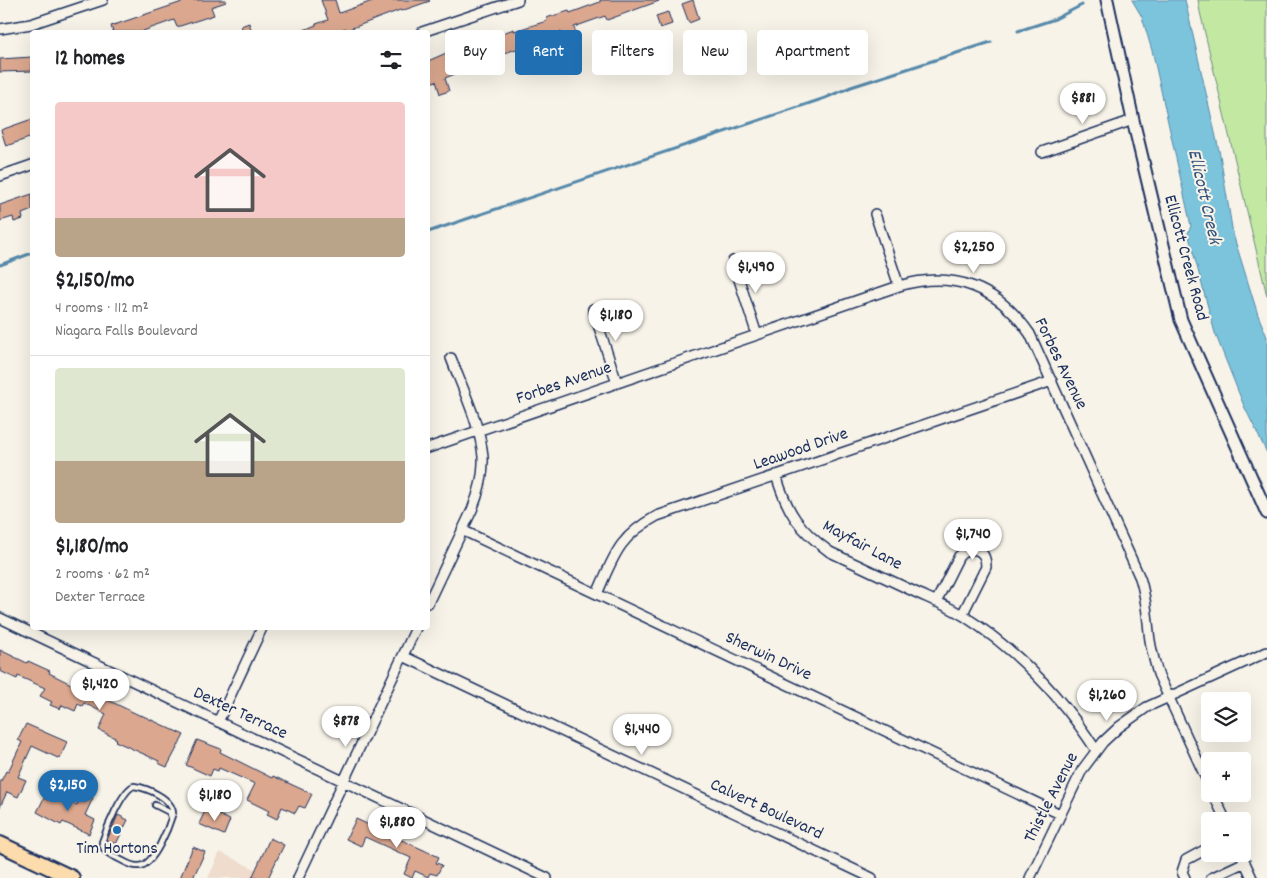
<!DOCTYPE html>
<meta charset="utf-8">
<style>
body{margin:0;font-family:Dekko,sans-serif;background:#f6f6f6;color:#202124;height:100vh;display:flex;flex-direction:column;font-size:19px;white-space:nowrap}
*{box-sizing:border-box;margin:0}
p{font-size:16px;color:#757577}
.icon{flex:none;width:28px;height:28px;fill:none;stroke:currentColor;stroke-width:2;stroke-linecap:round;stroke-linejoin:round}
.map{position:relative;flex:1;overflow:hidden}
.side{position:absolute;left:30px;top:30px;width:400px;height:600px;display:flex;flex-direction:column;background:#fff;border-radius:5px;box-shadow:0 5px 20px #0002}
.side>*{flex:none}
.hud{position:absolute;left:445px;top:30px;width:475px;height:45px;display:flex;gap:10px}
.controls{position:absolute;left:1201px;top:692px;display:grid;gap:10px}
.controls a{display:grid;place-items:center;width:50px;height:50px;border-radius:5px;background:#fff;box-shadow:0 5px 20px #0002;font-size:25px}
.price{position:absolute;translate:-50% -42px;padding:0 11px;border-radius:18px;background:#fff;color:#222;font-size:16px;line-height:32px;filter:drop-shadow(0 1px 2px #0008)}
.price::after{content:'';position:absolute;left:50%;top:30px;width:15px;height:11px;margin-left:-8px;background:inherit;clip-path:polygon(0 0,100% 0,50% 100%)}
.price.on{background:#1f6fb2;color:#fff}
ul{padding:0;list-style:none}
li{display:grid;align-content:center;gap:10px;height:265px;padding:0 25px}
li+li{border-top:1px solid #e0e0e0}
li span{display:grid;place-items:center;height:155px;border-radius:5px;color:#555}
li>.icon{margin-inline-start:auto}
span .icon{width:90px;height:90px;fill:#fffc;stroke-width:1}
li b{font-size:21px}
h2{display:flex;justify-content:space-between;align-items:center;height:60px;padding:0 25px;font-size:21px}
.pill{padding:0 18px;border-radius:5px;background:#fff;box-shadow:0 5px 20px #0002;font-size:18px;line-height:45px}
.pill.on{background:#1f6fb2;color:#fff}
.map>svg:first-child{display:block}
.built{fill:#efdccd}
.green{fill:#c3e8a2;stroke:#6f8c80}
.water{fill:#7cc4dc;stroke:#58a}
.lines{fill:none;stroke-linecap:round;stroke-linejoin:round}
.stream{stroke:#58a;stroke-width:3}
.building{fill:#dba88f;stroke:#1b2f5e}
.service-casing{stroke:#1b2f5e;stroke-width:8}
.minor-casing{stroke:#1b2f5e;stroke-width:12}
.tertiary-casing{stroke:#1b2f5e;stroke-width:15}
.primary-casing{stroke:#1b2f5e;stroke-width:18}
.service{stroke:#f7f3e8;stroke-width:4.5}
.minor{stroke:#f7f3e8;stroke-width:9}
.tertiary{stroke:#f7f3e8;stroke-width:11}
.primary{stroke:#fcdcac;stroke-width:14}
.poi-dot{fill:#1f6fb2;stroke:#f7f3e8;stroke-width:2}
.labels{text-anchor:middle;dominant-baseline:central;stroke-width:4;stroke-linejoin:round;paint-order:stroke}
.street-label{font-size:18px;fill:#1b2f5e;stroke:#f7f3e8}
.poi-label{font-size:18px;fill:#1b2f5e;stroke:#f7f3e8}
.water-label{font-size:19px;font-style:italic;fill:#33547e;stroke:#f7f3e8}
</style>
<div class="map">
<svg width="1267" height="878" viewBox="0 0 1267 878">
<rect width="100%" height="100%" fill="#f7f3e8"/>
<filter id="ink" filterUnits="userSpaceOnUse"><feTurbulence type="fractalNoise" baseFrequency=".02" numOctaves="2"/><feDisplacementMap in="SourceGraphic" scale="10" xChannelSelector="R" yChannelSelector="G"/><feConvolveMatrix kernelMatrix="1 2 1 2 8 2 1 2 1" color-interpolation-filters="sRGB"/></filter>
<g filter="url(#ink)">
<path class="built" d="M220,852L273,878H208Z"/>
<path class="green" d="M1198,0H1267V296L1200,12Z"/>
<path class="water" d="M1132,0H1185L1220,155L1233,234L1258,315L1267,337V453L1244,406L1215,333L1188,233L1191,226L1153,54L1142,17Z"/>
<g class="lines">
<path class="stream" d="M1018,31L1055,19L1082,5
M428,232L825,98L851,87L991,42
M0,265L32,253"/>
</g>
<path class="building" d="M188,0H226V2L211,7L214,15L177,27L174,20L143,31V32H113L111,26Z
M321,0H335L339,13L375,0H429L430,1L401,11L400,10L347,30L346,28L334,32H299L316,25V24L328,20Z
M600,0H659V1L607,20L605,16L574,27L576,33L563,38L561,32L540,39L542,44L529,48L528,45L490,58L491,60L476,66L474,62L453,70L455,74L445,78L449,91L440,94L436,81L428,84V61L453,50L454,53L491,37L514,29V31L547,21L546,18L569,11L570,13L600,2Z
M693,0L699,19L689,23L682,4Z
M668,12L672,24L660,28L656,16Z
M249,23L252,32H243L241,26Z
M32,57V71L0,72V59Z
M32,119V137L6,146L1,130Z
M32,194V210L22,214L23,219L14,222L13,217L0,221V205Z
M0,650L27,663L28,661L50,671L49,673L75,686L77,682L90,689L89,691L141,716V715L184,735L167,767L158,763L159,761L115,741L117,739L99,730L106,714L84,703L82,706L78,704L75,711L62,705L60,709L50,705L52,702L40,696L45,688L18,676L17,679L0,671Z
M26,724L67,742L60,759L32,746L18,777L26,780L18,797L7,792L0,807V783L6,771L8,772L22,742L18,740Z
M197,740L221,749L220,752L272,778L273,776L312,794L305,808L299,806L295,813L282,807L277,819L267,814L269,811L247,800L255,784L219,768L218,771L213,769L210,776L186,765Z
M52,793L77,805L82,793L93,798L85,815L95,820L89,834L63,822L61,825L37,812L44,798L48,800Z
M206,809L230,820L224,835L199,824Z
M118,815L128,820L116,844L107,840Z
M356,819L439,857L436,863L442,865L437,875L430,873L428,877L415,871L412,878L404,874L411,858L365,837L361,846L346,839Z
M270,838L284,845L268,878H252Z
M193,847L205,852L193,878H180Z"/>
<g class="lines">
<defs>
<path id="service" d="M134,786C147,788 172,798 173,813C169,826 154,866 139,866C131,867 124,861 117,858C109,854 103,852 102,842C106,830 122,790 134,786Z
M155,805L169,812L171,817"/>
<path id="minor" d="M0,29L31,24L103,0
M422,32L518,0
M1042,152L1133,120
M0,176L32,165
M875,214L899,286
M733,261L757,335
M593,309L617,383
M428,448L899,286C953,270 998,287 1030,334L1140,578C1146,596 1147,613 1149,632C1150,646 1154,660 1158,674L1210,787
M776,475C787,512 799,530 830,552C858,565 885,578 913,591C930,599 948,606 964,616C1018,651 1061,696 1096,750
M462,530L1060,814
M597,594C614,556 618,537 657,516L1052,381
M936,602L959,556C972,545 986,548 986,567L962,615
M428,603L472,510C479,493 484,476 483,457C481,427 462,387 451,358
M0,618L547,878
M403,656L872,878
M218,722L262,628
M1213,794L1226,821
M1241,854L1252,878
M298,878L416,628
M1030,878L1082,770L1103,742L1119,727L1147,707L1267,652
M1185,878L1182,872L1186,860L1210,847
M1211,878L1245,862"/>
<path id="tertiary" d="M1107,0L1133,120L1181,320L1267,513"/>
<path id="primary" d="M0,844L72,878"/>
</defs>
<use href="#service" class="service-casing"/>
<use href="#minor" class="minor-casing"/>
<use href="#tertiary" class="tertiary-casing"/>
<use href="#primary" class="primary-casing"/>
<use href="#service" class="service"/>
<use href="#minor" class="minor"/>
<use href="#tertiary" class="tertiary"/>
<use href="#primary" class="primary"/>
</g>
</g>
<circle class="poi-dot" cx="117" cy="830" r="5"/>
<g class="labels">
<g class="street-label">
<text transform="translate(1185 258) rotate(75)">Ellicott Creek Road</text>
<text transform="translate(1060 364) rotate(64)">Forbes Avenue</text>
<text transform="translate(564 384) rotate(-19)">Forbes Avenue</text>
<text transform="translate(801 450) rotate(-19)">Leawood Drive</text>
<text transform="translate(862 546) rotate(28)">Mayfair Lane</text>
<text transform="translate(768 657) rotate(25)">Sherwin Drive</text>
<text transform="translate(240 714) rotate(25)">Dexter Terrace</text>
<text transform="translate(1052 798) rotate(-63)">Thistle Avenue</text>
<text transform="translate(766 810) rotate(25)">Calvert Boulevard</text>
</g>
<g class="poi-label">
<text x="117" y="849">Tim Hortons</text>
</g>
<g class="water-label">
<text transform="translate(1203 197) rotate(77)">Ellicott Creek</text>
</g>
</g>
</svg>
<div class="controls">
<a><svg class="icon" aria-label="layers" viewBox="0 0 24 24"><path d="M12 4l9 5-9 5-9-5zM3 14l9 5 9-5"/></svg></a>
<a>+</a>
<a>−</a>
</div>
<b class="price" style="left:1083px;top:125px">$881</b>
<b class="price" style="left:974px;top:274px">$2,250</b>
<b class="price" style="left:756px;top:294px">$1,490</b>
<b class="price" style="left:616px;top:342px">$1,180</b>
<b class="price" style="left:973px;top:561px">$1,740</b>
<b class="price" style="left:100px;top:711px">$1,420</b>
<b class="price" style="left:1107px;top:722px">$1,260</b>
<b class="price" style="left:346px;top:748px">$878</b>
<b class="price" style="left:642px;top:756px">$1,440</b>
<b class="price on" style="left:68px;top:812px">$2,150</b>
<b class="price" style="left:215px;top:822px">$1,180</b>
<b class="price" style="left:397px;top:849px">$1,880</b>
<div class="hud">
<a class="pill">Buy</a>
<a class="pill on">Rent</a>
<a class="pill">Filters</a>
<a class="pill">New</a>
<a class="pill">Apartment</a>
</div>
<section class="side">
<h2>12 homes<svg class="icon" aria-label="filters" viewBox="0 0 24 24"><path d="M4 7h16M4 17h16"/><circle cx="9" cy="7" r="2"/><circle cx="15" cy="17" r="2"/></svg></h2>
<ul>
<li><span style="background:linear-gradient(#f6c9c9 75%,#b9a48a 0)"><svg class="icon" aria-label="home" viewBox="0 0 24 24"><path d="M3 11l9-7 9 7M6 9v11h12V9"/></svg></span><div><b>$2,150/mo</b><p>4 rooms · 112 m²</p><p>Niagara Falls Boulevard</p></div></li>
<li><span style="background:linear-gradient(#dfe7d0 60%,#b9a48a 0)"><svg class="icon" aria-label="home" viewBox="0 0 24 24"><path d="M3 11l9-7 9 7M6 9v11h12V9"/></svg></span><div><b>$1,180/mo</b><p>2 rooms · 62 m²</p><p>Dexter Terrace</p></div></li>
</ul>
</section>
</div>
